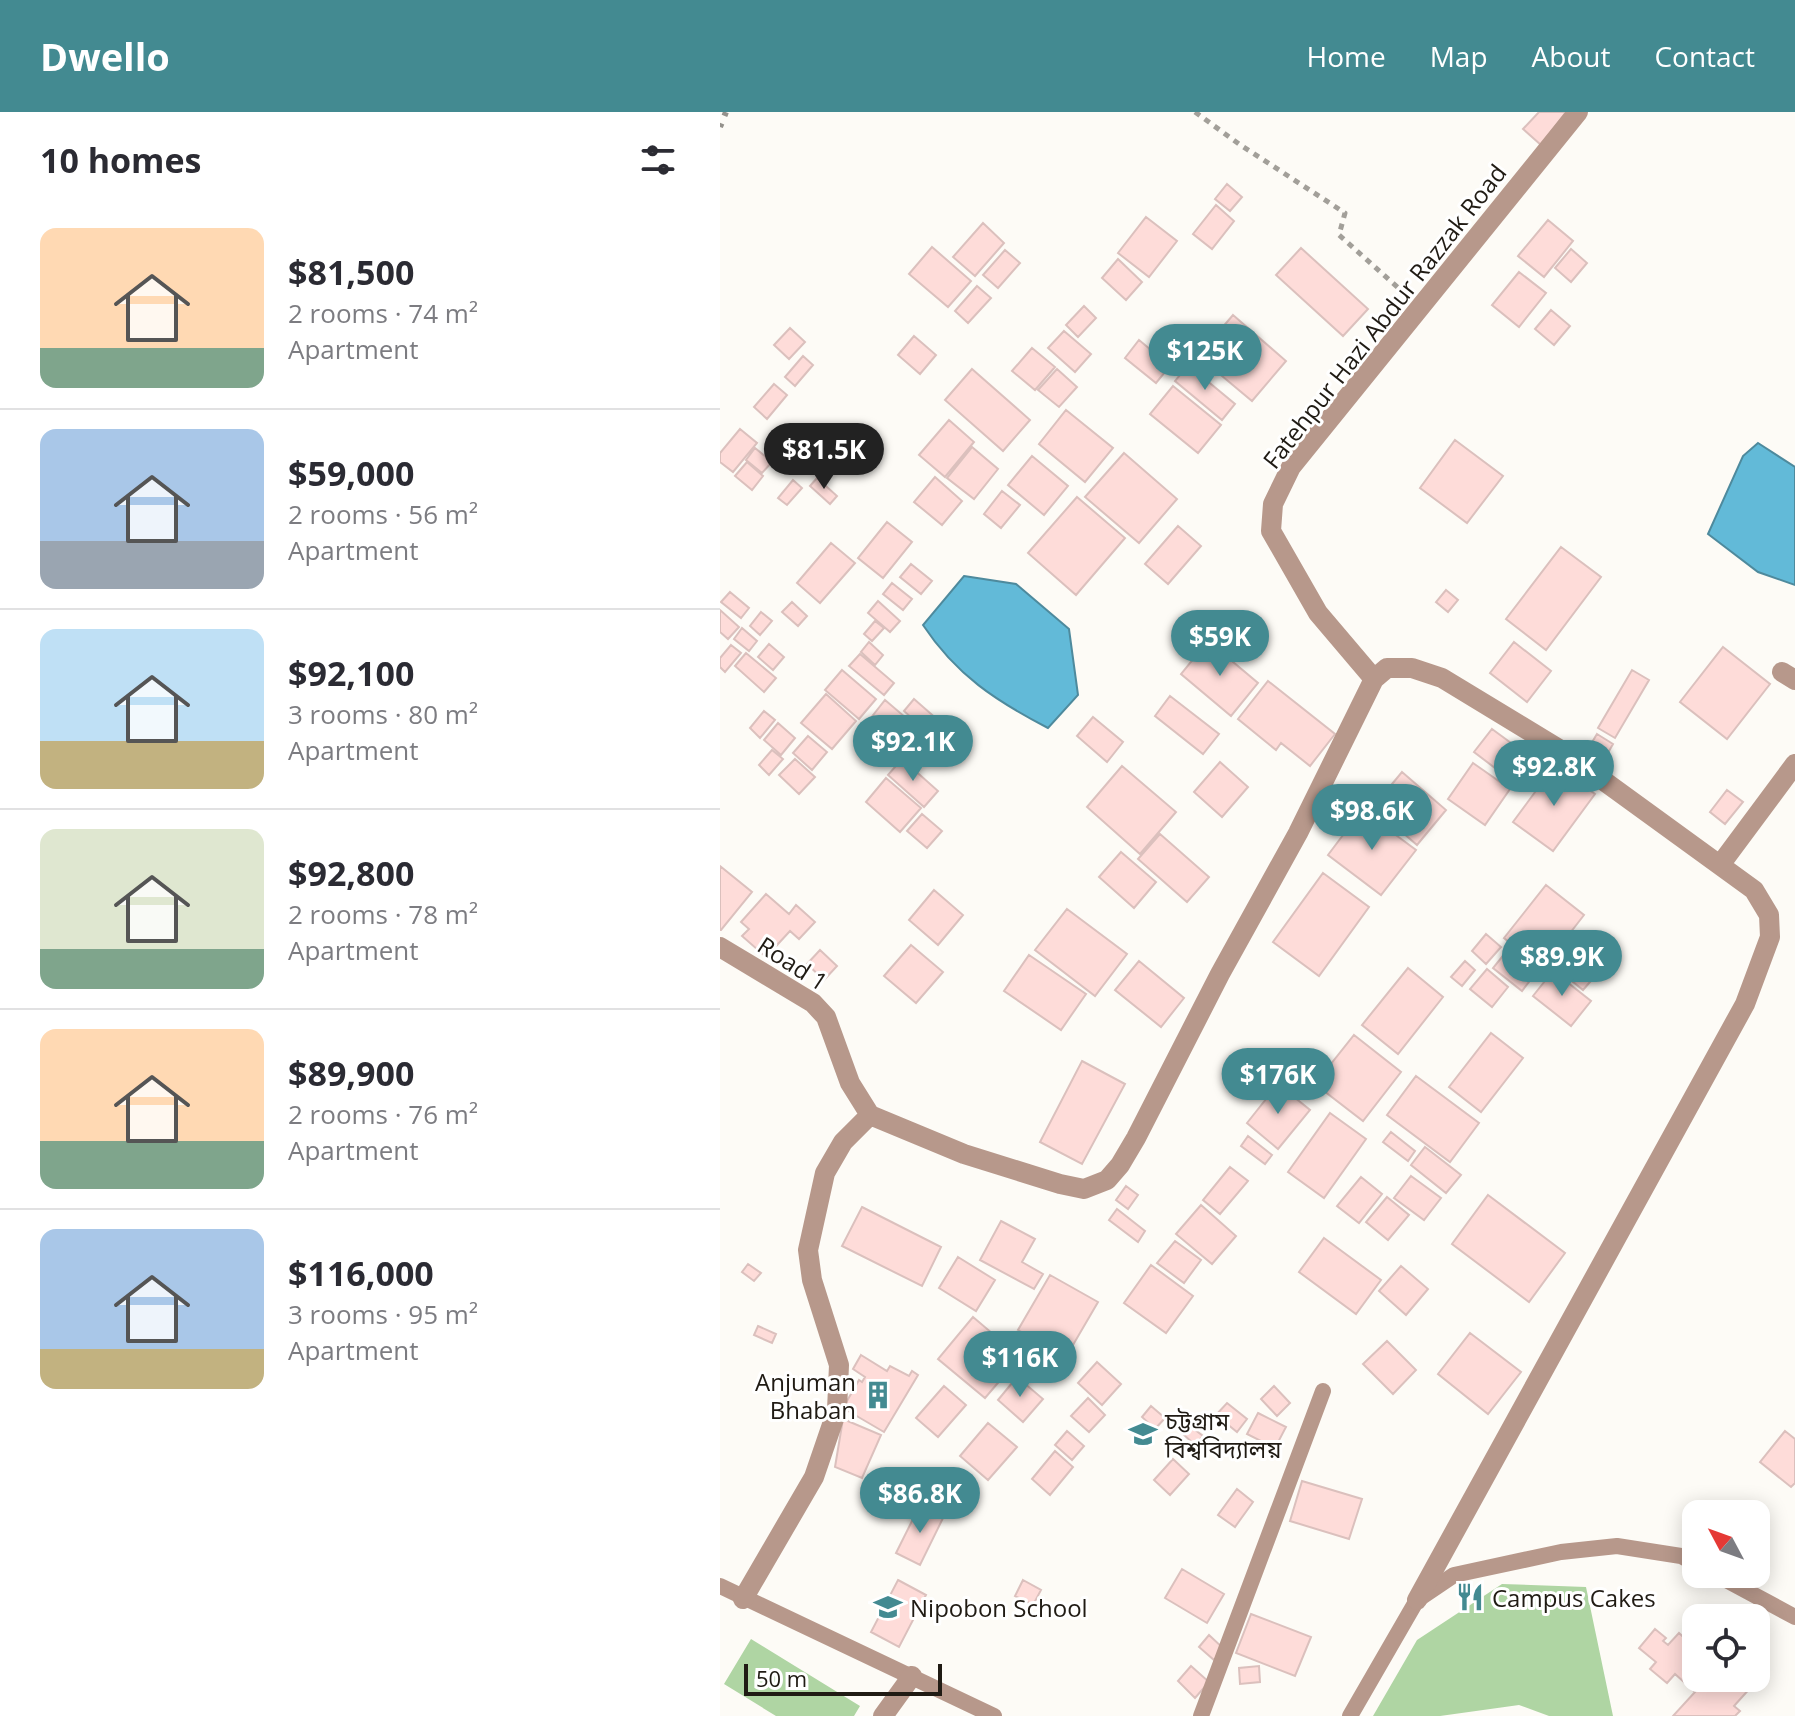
<!DOCTYPE html>
<meta charset="utf-8">
<style>
body{margin:0;font-family:"Open Sans","Noto Sans Bengali",sans-serif;background:#f2f2f3;color:#2b2b33;height:100vh;display:flex;flex-direction:column;font-size:30px;white-space:nowrap}
*{box-sizing:border-box;margin:0}
p{font-size:26px;color:#7c7c81}
.icon{flex:none;width:44px;height:44px;fill:none;stroke:currentColor;stroke-width:2;stroke-linecap:round;stroke-linejoin:round}
.map{position:relative;flex:1;overflow:hidden}
.panel{display:flex;flex-direction:column;background:#fff;width:720px}
.panel>*{flex:none}
.needle{width:52px;rotate:311deg}
.buttons{position:absolute;left:962px;top:1388px;display:grid;gap:16px}
.buttons a{display:grid;place-items:center;width:88px;height:88px;border-radius:16px;background:#fff;box-shadow:0 4px 20px #0003;font-size:40px}
.scale{position:absolute;left:24px;bottom:20px;width:198px;box-sizing:border-box;padding-left:8px;border:4px solid #201b14;border-top:0;font-size:22px;line-height:28px;white-space:nowrap;color:#201b14;-webkit-text-stroke:6px #fff;paint-order:stroke}
.price{position:absolute;translate:-50% -68px;padding:0 18px;border-radius:28px;background:#438a91;color:#fff;font-size:26px;line-height:52px;filter:drop-shadow(0 2px 4px #0008)}
.price::after{content:'';position:absolute;left:50%;top:48px;width:24px;height:18px;margin-left:-12px;background:inherit;clip-path:polygon(0 0,100% 0,50% 100%)}
.price.current{background:#222;color:#fff}
ul{padding:0;list-style:none}
li{display:flex;align-items:center;gap:24px;height:200px;padding:0 40px}
li+li{border-top:2px solid #e1e1e2}
li span{display:grid;place-items:center;flex:none;width:224px;height:160px;border-radius:16px;color:#555}
li>.icon{margin-inline-start:auto}
span .icon{width:96px;height:96px;fill:#fffc;stroke-width:1}
li b{font-size:34px}
h2{display:flex;justify-content:space-between;align-items:center;height:96px;padding:0 40px;font-size:34px}
header{display:flex;align-items:center;gap:48px;box-sizing:border-box;height:112px;padding:0 40px;background:#438a91;color:#fff}
header strong{font-size:38px}
nav{display:flex;gap:44px;margin-inline-start:auto;font-size:28px}
main{display:flex;flex:1;min-height:0}
.map>svg:first-child{display:block}
.green{fill:#afd5a3}
.water{fill:#62bad8;stroke:#4e8a9d;stroke-width:2}
.building{fill:#fedcd9;stroke:#dbc0bd;stroke-width:2}
.lines{fill:none;stroke-linecap:round;stroke-linejoin:round}
.path{stroke:#a29f99;stroke-width:5;stroke-dasharray:6 6;stroke-linecap:butt}
.lane{stroke:#b7988b;stroke-width:16}
.street{stroke:#b7988b;stroke-width:20}
.rail{stroke:#94918b;stroke-width:6;stroke-dasharray:4 8;stroke-linecap:butt}
.labels{text-anchor:middle;dominant-baseline:central;stroke-width:6;stroke-linejoin:round;paint-order:stroke}
.street-label{font-size:24px;fill:#201b14;stroke:#fff}
.poi-label{font-size:24px;fill:#201b14;stroke:#fff;text-anchor:start}
</style>
<header>
<strong>Dwello</strong>
<nav><a>Home</a><a>Map</a><a>About</a><a>Contact</a></nav>
</header>
<main>
<section class="panel">
<h2>10 homes<svg class="icon" aria-label="filters" viewBox="0 0 24 24"><path d="M4 7h16M4 17h16"/><circle cx="9" cy="7" r="2"/><circle cx="15" cy="17" r="2"/></svg></h2>
<ul>
<li><span style="background:linear-gradient(#ffd9b3 75%,#7fa58c 0)"><svg class="icon" aria-label="home" viewBox="0 0 24 24"><path d="M3 11l9-7 9 7M6 9v11h12V9"/></svg></span><div><b>$81,500</b><p>2 rooms · 74 m²</p><p>Apartment</p></div></li>
<li><span style="background:linear-gradient(#a9c7e8 70%,#9aa5b1 0)"><svg class="icon" aria-label="home" viewBox="0 0 24 24"><path d="M3 11l9-7 9 7M6 9v11h12V9"/></svg></span><div><b>$59,000</b><p>2 rooms · 56 m²</p><p>Apartment</p></div></li>
<li><span style="background:linear-gradient(#bfe0f5 70%,#c2b280 0)"><svg class="icon" aria-label="home" viewBox="0 0 24 24"><path d="M3 11l9-7 9 7M6 9v11h12V9"/></svg></span><div><b>$92,100</b><p>3 rooms · 80 m²</p><p>Apartment</p></div></li>
<li><span style="background:linear-gradient(#dfe7d0 75%,#7fa58c 0)"><svg class="icon" aria-label="home" viewBox="0 0 24 24"><path d="M3 11l9-7 9 7M6 9v11h12V9"/></svg></span><div><b>$92,800</b><p>2 rooms · 78 m²</p><p>Apartment</p></div></li>
<li><span style="background:linear-gradient(#ffd9b3 70%,#7fa58c 0)"><svg class="icon" aria-label="home" viewBox="0 0 24 24"><path d="M3 11l9-7 9 7M6 9v11h12V9"/></svg></span><div><b>$89,900</b><p>2 rooms · 76 m²</p><p>Apartment</p></div></li>
<li><span style="background:linear-gradient(#a9c7e8 75%,#c2b280 0)"><svg class="icon" aria-label="home" viewBox="0 0 24 24"><path d="M3 11l9-7 9 7M6 9v11h12V9"/></svg></span><div><b>$116,000</b><p>3 rooms · 95 m²</p><p>Apartment</p></div></li>
</ul>
</section>
<div class="map">
<svg width="1075" height="1604" viewBox="0 0 1075 1604">
<rect width="100%" height="100%" fill="#fdfbf6"/>
<path class="green" d="M782,1472L866,1475L893,1604H829L799,1593L720,1604H653L697,1528Z
M31,1527L140,1594L134,1604H56L4,1572Z"/>
<path class="water" d="M1038,331L1075,355V473L1038,460L988,422L1023,344Z
M244,464L296,472L349,517L358,583L328,616C276,589 236,563 203,513Z"/>
<path class="building" d="M819,0H846L821,33L803,17Z
M507,72L522,85L510,99L495,87Z
M496,93L514,109L492,137L473,122Z
M426,105L457,129L429,165L398,141Z
M828,108L853,129L824,165L798,144Z
M263,111L284,131L255,164L233,145Z
M212,135L251,169L228,195L189,162Z
M581,136L648,197L623,224L556,163Z
M851,137L867,151L851,170L835,156Z
M285,138L300,151L278,176L263,163Z
M398,147L422,170L406,188L382,166Z
M799,160L826,181L799,215L772,193Z
M257,174L271,186L248,211L235,199Z
M364,194L376,206L358,225L346,213Z
M831,198L850,214L834,233L815,217Z
M513,203L566,249L532,289L478,244Z
M70,216L85,230L69,247L54,233Z
M344,219L371,242L355,260L328,236Z
M194,224L216,243L200,262L178,243Z
M419,228L450,254L436,271L405,246Z
M312,236L335,255L315,278L292,259Z
M83,244L93,253L75,274L65,265Z
M468,253L515,292L502,308L455,269Z
M252,257L310,308L283,339L225,288Z
M337,257L357,275L339,295L318,278Z
M54,272L67,283L47,307L34,295Z
M453,274L501,313L478,341L430,302Z
M346,298L393,336L365,370L319,332Z
M229,308L254,330L225,365L199,343Z
M20,317L37,331L13,360L0,350V341Z
M64,324L79,337L69,349L54,336Z
M735,328L783,364L747,411L700,376Z
M252,335L278,357L254,387L227,366Z
M35,336L52,350L42,361L26,348Z
M404,341L457,387L419,431L365,385Z
M312,344L348,374L324,403L288,373Z
M27,350L43,364L32,378L15,364Z
M215,365L242,389L222,413L194,390Z
M97,366L117,384L110,392L90,374Z
M73,368L82,376L67,393L58,386Z
M282,379L300,393L281,416L264,402Z
M357,385L405,426L356,483L308,441Z
M167,410L192,430L163,466L138,446Z
M458,414L481,434L448,472L425,452Z
M111,431L135,451L100,491L77,471Z
M841,435L881,465L826,538L786,507Z
M191,452L212,469L201,482L180,465Z
M172,471L192,487L183,498L163,482Z
M726,478L738,488L728,500L716,490Z
M10,480L29,496L21,506L1,490Z
M158,489L180,509L170,520L148,501Z
M72,490L87,504L78,514L62,500Z
M0,498L19,515L8,527L0,520Z
M41,500L52,509L40,523L30,514Z
M155,509L164,516L152,529L144,522Z
M22,516L37,529L29,539L14,527Z
M488,529L538,571L511,604L461,562Z
M149,530L163,543L155,553L141,540Z
M794,530L831,559L807,590L770,561Z
M49,532L64,545L53,558L38,545Z
M11,533L21,541L5,560L0,555V546Z
M1003,535L1050,572L1007,627L960,590Z
M26,541L56,566L44,580L15,554Z
M140,542L174,571L164,583L129,554Z
M122,558L156,587L139,607L105,578Z
M912,558L929,568L895,626L878,616Z
M548,569L615,622L590,654L561,631L556,638L518,607Z
M106,582L136,609L112,637L81,611Z
M450,584L499,622L483,642L435,604Z
M194,587L226,615L215,627L184,599Z
M165,588L185,605L170,623L150,607Z
M44,599L55,608L40,626L30,616Z
M373,605L403,630L387,650L357,624Z
M58,611L75,626L61,643L44,628Z
M772,617L810,645L792,669L754,640Z
M877,622L893,632L885,646L868,637Z
M88,624L107,640L92,658L73,641Z
M52,638L63,647L49,663L39,653Z
M75,647L95,665L79,682L59,663Z
M182,647L218,679L204,695L168,663Z
M500,650L528,675L502,705L474,680Z
M753,651L790,677L765,713L728,687Z
M835,653L875,682L833,739L793,710Z
M402,654L456,700L420,742L367,695Z
M682,660L726,698L697,733L653,695Z
M166,666L201,696L180,720L146,690Z
M1007,678L1023,690L1005,712L990,700Z
M642,698L696,738L661,783L608,743Z
M202,702L222,719L207,736L187,719Z
M440,722L489,765L467,790L418,747Z
M401,740L436,770L414,796L379,765Z
M0,754L32,780L1,818H0Z
M603,761L649,795L599,864L553,830Z
M826,773L864,803L822,857L784,826Z
M214,778L243,803L218,833L189,808Z
M46,782L69,802L76,793L95,810L79,827L70,819L46,845L22,824L29,817L21,810Z
M347,797L407,842L375,884L315,838Z
M766,822L781,835L766,852L752,839Z
M191,833L223,860L196,891L164,864Z
M100,838L117,854L104,868L87,852Z
M786,840L815,862L802,879L773,856Z
M849,841L876,863L863,878L836,856Z
M309,843L366,882L341,918L284,879Z
M419,849L464,886L441,915L395,878Z
M745,849L755,858L742,874L731,865Z
M688,856L723,885L678,942L642,913Z
M767,857L788,875L772,895L750,877Z
M833,859L871,889L851,914L813,884Z
M771,921L803,946L761,1000L729,975Z
M634,923L681,960L643,1009L595,972Z
M362,949L405,972L362,1052L320,1030Z
M696,964L759,1011L730,1050L667,1003Z
M558,972L590,998L558,1037L527,1011Z
M610,1001L646,1027L604,1086L568,1060Z
M671,1020L695,1039L688,1049L663,1030Z
M528,1024L552,1043L545,1052L521,1034Z
M705,1035L741,1063L726,1081L691,1053Z
M510,1055L528,1069L500,1102L483,1088Z
M691,1064L721,1086L704,1108L674,1086Z
M641,1065L662,1082L639,1111L617,1094Z
M406,1074L418,1083L408,1097L396,1088Z
M768,1083L845,1141L809,1190L732,1132Z
M667,1085L689,1103L668,1128L646,1110Z
M481,1093L516,1124L492,1152L456,1122Z
M142,1095L221,1135L202,1174L122,1134Z
M397,1097L425,1119L418,1130L389,1108Z
M281,1109L315,1127L302,1150L323,1162L314,1177L260,1148Z
M604,1126L661,1168L636,1202L579,1160Z
M455,1129L481,1148L464,1171L437,1151Z
M238,1145L275,1168L256,1199L219,1176Z
M28,1152L41,1161L34,1169L22,1160Z
M431,1153L473,1184L446,1221L404,1191Z
M681,1154L708,1177L686,1203L659,1179Z
M330,1163L378,1190L346,1245L298,1218Z
M253,1205L300,1245L265,1286L218,1247Z
M38,1214L56,1222L52,1231L34,1223Z
M750,1221L801,1260L768,1302L718,1262Z
M667,1229L696,1258L673,1282L643,1252Z
M141,1243L167,1259L170,1254L189,1264L192,1259L198,1263L164,1320L123,1296L139,1268L142,1270L145,1265L133,1257Z
M377,1250L401,1272L382,1293L358,1271Z
M297,1265L323,1287L303,1310L278,1288Z
M224,1274L246,1293L218,1325L196,1306Z
M554,1274L570,1291L557,1304L541,1287Z
M368,1286L385,1303L369,1320L351,1304Z
M507,1291L527,1307L517,1320L496,1303Z
M431,1294L445,1306L435,1317L422,1305Z
M538,1301L566,1315L555,1336L527,1322Z
M123,1307L161,1323L142,1366L115,1355Z
M268,1311L297,1335L268,1368L240,1344Z
M470,1314L483,1324L475,1333L463,1322Z
M347,1319L364,1334L352,1348L335,1333Z
M1065,1319L1075,1327V1371L1071,1375L1040,1350Z
M335,1339L353,1355L330,1383L312,1367Z
M453,1347L469,1362L450,1383L434,1368Z
M582,1369L642,1387L629,1427L570,1409Z
M517,1377L533,1390L515,1415L498,1403Z
M200,1393L224,1404L200,1453L176,1441Z
M462,1457L504,1482L487,1511L445,1486Z
M178,1468L206,1483L179,1535L151,1520Z
M303,1468L321,1478L313,1493L295,1484Z
M531,1502L591,1525L575,1564L516,1541Z
M935,1517L946,1526L943,1529L948,1533L959,1521L976,1537V1545L969,1553L976,1559V1566H1023L1032,1574L1014,1594L1020,1599L1015,1604H953L975,1580L955,1562L947,1571L930,1557L936,1550L919,1536Z
M489,1523L504,1537L494,1548L479,1535Z
M471,1554L489,1570L475,1586L458,1569Z
M539,1554L540,1570L520,1572L519,1556Z"/>
<g class="lines">
<path class="path" d="M475,0L519,32L625,101L619,123L684,181"/>
<path class="lane" d="M995,1462L1075,1505
M0,1474L274,1604
M481,1604L603,1279
M630,1604L697,1488L734,1463L841,1440L897,1434L961,1444L976,1452"/>
<path class="street" d="M1062,560L1075,568
M654,567L598,501L551,419L553,392L571,355L858,0
M1000,753L1075,652
M0,835L93,891L106,905L130,971L150,1003
M150,1003L244,1042L340,1072L364,1077L387,1068L400,1053L416,1026L500,862L578,721L654,567L667,556H692L722,566L844,640L1034,778L1049,803L1050,825L1025,892L697,1488
M23,1487L94,1365L117,1298L119,1253L92,1168L88,1138L105,1061L123,1030L150,1003
M163,1604L192,1564"/>
<path class="rail" d="M0,15L6,0"/>
</g>
<defs>
<symbol id="building-bare" viewBox="-9 -9 18 18"><path d="M-4-6H4V6H1V3H-1V6H-4ZM-2.5-4.3h1.7v1.8h-1.7ZM.8-4.3h1.7v1.8H.8ZM-2.5-1h1.7V.8h-1.7ZM.8-1h1.7V.8H.8Z" fill="#438a91" stroke="#fff" stroke-width="2.5" paint-order="stroke"/></symbol>
<symbol id="university-bare" viewBox="-9 -9 18 18"><path d="M0-5L7-2L0 1L-7-2ZM-4 1L0 2.5L4 1V4Q0 6-4 4Z" fill="#438a91" stroke="#fff" stroke-width="2.5" paint-order="stroke"/></symbol>
<symbol id="restaurant-bare" viewBox="-9 -9 18 18"><path d="M-5-6h1v4h1v-4h1v4h1v-4h1v5L-1.5 .5V6h-2V.5L-5-1ZM5-6V6H3V1.5H1.5Q1.5-4 5-6Z" fill="#438a91" stroke="#fff" stroke-width="2.5" paint-order="stroke"/></symbol>
<symbol id="school-bare" viewBox="-9 -9 18 18"><path d="M0-5L7-2L0 1L-7-2ZM-4 1L0 2.5L4 1V4Q0 6-4 4Z" fill="#438a91" stroke="#fff" stroke-width="2.5" paint-order="stroke"/></symbol>
</defs>
<g fill-rule="evenodd">
<use href="#building-bare" x="138" y="1263" width="40" height="40"/>
<use href="#university-bare" x="403" y="1302" width="40" height="40"/>
<use href="#restaurant-bare" x="730" y="1465" width="40" height="40"/>
<use href="#school-bare" x="148" y="1475" width="40" height="40"/>
</g>
<g class="labels">
<g class="street-label">
<text transform="translate(664 204) rotate(-52)">Fatehpur Hazi Abdur Razzak Road</text>
<text transform="translate(73 851) rotate(33)">Road 1</text>
</g>
<g class="poi-label">
<text x="136" y="1269" text-anchor="end">Anjuman<tspan x="136" dy="28">Bhaban</tspan></text>
<text x="445" y="1308">চট্টগ্রাম<tspan x="445" dy="28">বিশ্ববিদ্যালয়</tspan></text>
<text x="772" y="1485">Campus Cakes</text>
<text x="190" y="1495">Nipobon School</text>
</g>
</g>
</svg>
<div class="buttons">
<a><svg class="needle" viewBox="-14 -14 28 28"><path d="M0-13l5 13h-10z" fill="#e53935"/><path d="M0 13l5-13h-10z" fill="#7c7c81"/></svg></a>
<a><svg class="icon" aria-label="locate" viewBox="0 0 24 24"><circle cx="12" cy="12" r="6"/><path d="M12 2v4M12 18v4M2 12h4M18 12h4"/></svg></a>
</div>
<div class="scale">50 m</div>
<b class="price" style="left:485px;top:280px">$125K</b>
<b class="price current" style="left:104px;top:379px">$81.5K</b>
<b class="price" style="left:500px;top:566px">$59K</b>
<b class="price" style="left:193px;top:671px">$92.1K</b>
<b class="price" style="left:834px;top:696px">$92.8K</b>
<b class="price" style="left:652px;top:740px">$98.6K</b>
<b class="price" style="left:842px;top:886px">$89.9K</b>
<b class="price" style="left:558px;top:1004px">$176K</b>
<b class="price" style="left:300px;top:1287px">$116K</b>
<b class="price" style="left:200px;top:1423px">$86.8K</b>
</div>
</main>
